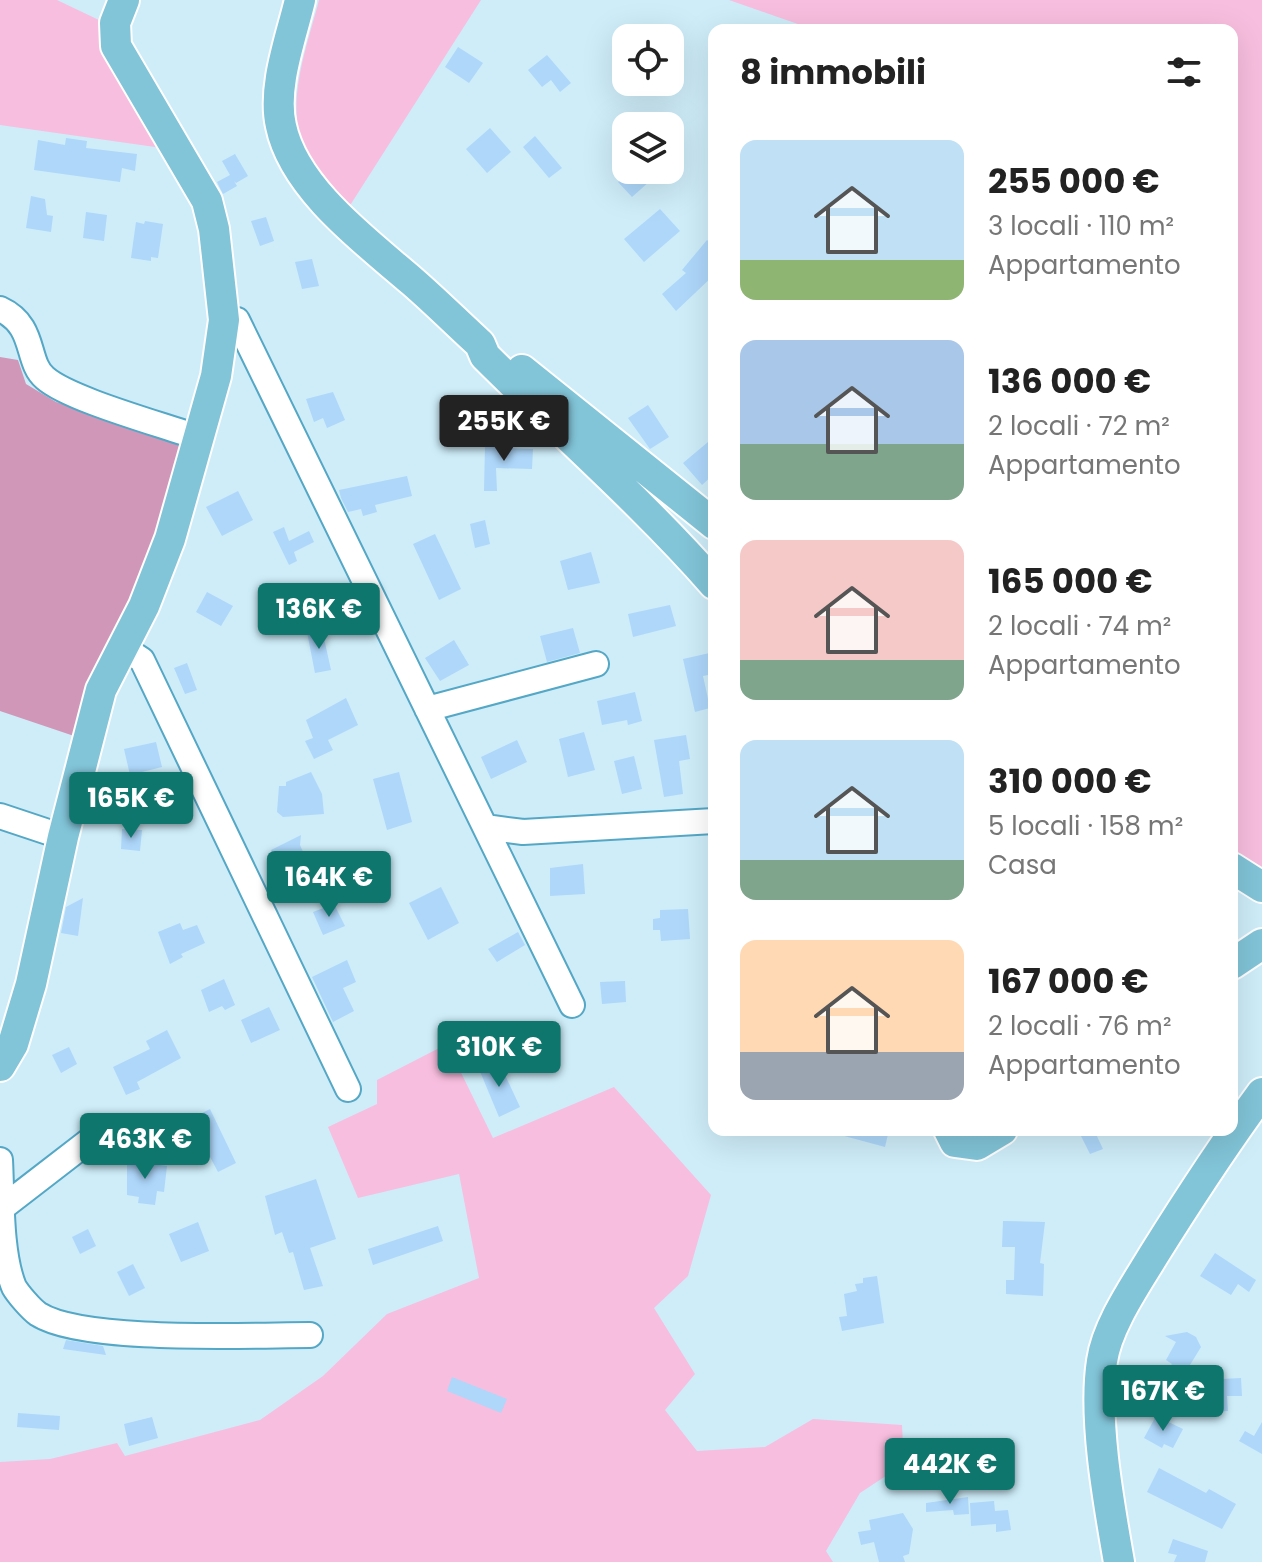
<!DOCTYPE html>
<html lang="it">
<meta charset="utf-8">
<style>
body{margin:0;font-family:Poppins,sans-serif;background:#f6f6f6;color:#222;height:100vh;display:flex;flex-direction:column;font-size:30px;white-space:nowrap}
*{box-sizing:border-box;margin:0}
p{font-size:26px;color:#767676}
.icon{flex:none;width:44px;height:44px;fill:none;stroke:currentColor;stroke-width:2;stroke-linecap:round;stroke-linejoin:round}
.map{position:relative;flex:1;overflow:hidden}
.panel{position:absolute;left:708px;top:24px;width:530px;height:1112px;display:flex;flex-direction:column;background:#fff;border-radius:16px;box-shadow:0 8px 32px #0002}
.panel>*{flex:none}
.controls{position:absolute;left:612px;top:24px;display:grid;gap:16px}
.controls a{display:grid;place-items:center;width:72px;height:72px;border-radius:16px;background:#fff;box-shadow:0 8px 32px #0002;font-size:40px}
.price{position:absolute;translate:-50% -68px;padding:0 18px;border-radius:8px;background:#0f766e;color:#fff;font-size:26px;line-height:52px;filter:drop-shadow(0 2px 4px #0008)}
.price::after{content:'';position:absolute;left:50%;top:48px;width:24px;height:18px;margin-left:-12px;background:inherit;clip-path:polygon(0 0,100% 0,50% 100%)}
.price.on{background:#222;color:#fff}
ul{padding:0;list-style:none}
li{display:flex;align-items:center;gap:24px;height:200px;padding:0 32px}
li span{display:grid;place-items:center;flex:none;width:224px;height:160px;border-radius:16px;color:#555}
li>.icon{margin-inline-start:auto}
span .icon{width:96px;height:96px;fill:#fffc;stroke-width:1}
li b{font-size:34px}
h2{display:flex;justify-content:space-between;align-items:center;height:96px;padding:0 32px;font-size:34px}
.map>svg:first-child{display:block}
.green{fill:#f8bedf}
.forest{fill:#d097b8}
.building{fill:#aed7fa}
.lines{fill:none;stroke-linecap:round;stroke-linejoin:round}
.minor-casing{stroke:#54a7c5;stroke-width:28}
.major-casing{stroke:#fff;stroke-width:34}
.minor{stroke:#fff;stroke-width:24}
.major{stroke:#82c4d8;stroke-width:30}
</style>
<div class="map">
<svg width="1262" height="1562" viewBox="0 0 1262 1562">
<rect width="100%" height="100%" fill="#ceedf9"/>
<path class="green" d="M0,0H57L101,21L162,148L0,125Z
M319,0H481L349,207C336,191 320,176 309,158C281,111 307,48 319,0Z
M729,0H1262V867L1232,849V30H815Z
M447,1044L493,1138L614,1087L711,1195L688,1276L654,1308L695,1374L665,1410L697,1451L765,1447L813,1419L902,1425L904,1464L860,1493L826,1551L833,1562H0V1462L50,1459L117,1443L125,1456L260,1420L323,1376L387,1314L479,1278L459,1174L358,1198L328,1127L377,1104V1080Z"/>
<path class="forest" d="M0,357L18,360L26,384L56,402L185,443L155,541L77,737L0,711Z"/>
<path class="building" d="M458,47L483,63L469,83L445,67Z
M547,55L571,83L560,92L551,80L542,87L528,70Z
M490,128L511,152L487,173L466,149Z
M535,136L562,168L549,178L523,147Z
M66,138L87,141L86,148L137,154L135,171L122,168L120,182L34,170L38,140L65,145Z
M235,154L248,176L236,183L234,181L237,186L223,194L217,182L230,175L222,161Z
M632,170H639L650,181L632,197L618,182Z
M31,196L45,199L47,215L53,216L51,232L26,228Z
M660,209L680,231L644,262L624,239Z
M86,212L107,215L104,241L83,238Z
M266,217L274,241L260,246L251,221Z
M145,221L163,224L158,258L151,257V261L131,258L136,222L144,224Z
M707,240L714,246V275L676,311L662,294L686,273L682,270Z
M312,259L319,286L302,289L295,262Z
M333,392L345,420L327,428L323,418L314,422L306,399Z
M648,405L669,437L650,449L628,418Z
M714,437V474L702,485L683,463Z
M485,445H495V448L533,449L532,469L496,468L497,491H484Z
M407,476L412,496L375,505L377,512L363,516L361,509L348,512L341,498L339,490Z
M238,491L253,520L222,536L206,507Z
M485,520L490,544L475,548L470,524Z
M284,527L289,541L309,531L314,542L294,552L297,561L289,565L273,532Z
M435,534L461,589L439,600L413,544Z
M591,552L600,583L568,590L560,561Z
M207,592L233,606L221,626L196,612Z
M670,605L676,626L633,637L628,614Z
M573,628L580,653L547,662L540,636Z
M322,629L331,670L315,673L307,632Z
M454,640L469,665L440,681L425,658Z
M714,652V664L710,665L713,674L703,676L710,708L695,712L683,659Z
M187,663L197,690L185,694L174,668Z
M635,692L642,721L628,725L627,720L602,725L597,701Z
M346,698L358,725L328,740L333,750L314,759L305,741L313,738L306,720Z
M584,732L595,770L568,777L559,739Z
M686,735L690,759L679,761L683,794L664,797L654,740Z
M517,740L527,762L491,779L481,757Z
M156,742L162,767L130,775L124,749Z
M634,756L642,789L622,794L614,761Z
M311,772L322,794L324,814L283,817L277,812L279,786H286V782Z
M399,772L412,822L387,830L373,779Z
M122,829L142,830L140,851L121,849Z
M301,835L300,845L304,854L279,866L271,850Z
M583,864L585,894L550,896V868Z
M441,887L459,923L428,940L409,903Z
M83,898L78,936L61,933L66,907Z
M334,904L345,926L323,935L313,912Z
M688,909L690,939L661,941L660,930H653V919L660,918V910Z
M180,923L183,930L197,925L205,943L181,954L183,957L170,964L158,932Z
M518,932L525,945L497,962L488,949Z
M347,960L356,982L343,988L354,1011L333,1022L312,977Z
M224,979L235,1005L225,1010L222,1006L209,1012L201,990Z
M625,981L626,1002L602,1004L600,982Z
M269,1007L280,1030L251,1043L241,1020Z
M167,1030L181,1058L137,1082L140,1089L126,1095L113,1067L150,1049L146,1041Z
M69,1047L77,1064L61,1073L52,1055Z
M498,1060L520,1107L499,1117L479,1069Z
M210,1109L236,1163L218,1172L209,1155L200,1158L192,1141L201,1136L192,1118Z
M838,1130H889L885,1147L837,1134Z
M1078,1130H1094L1103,1149L1090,1154Z
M127,1160L167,1166L164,1192L157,1191L155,1205L138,1203L139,1197L127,1195Z
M316,1179L336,1239L310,1248L323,1286L304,1290L293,1252L289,1253L282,1232L275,1235L265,1196Z
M1003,1221L1045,1222L1040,1263L1044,1264L1043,1296L1006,1294V1280H1014L1015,1247H1002Z
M198,1222L209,1251L181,1262L169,1234Z
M438,1226L443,1241L373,1265L368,1249Z
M88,1229L96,1246L80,1254L72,1237Z
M1215,1253L1256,1280L1249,1292L1238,1284L1231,1295L1200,1276Z
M133,1264L145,1288L129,1296L117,1272Z
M877,1276L884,1323L842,1331L839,1317L847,1316L844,1294L857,1291L855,1284L863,1283V1278Z
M1187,1332L1196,1337L1201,1347L1182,1378L1167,1370L1172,1364L1166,1360L1176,1342L1165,1336Z
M66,1340L103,1346L106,1355L63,1349Z
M452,1377L507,1399L501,1413L447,1391Z
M1241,1378L1242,1396H1227L1228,1411L1204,1412L1203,1380Z
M18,1413L60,1416L59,1430L17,1427Z
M1156,1416L1183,1429L1173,1448L1164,1444L1162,1448L1144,1438Z
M152,1417L158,1438L129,1446L124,1424Z
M1262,1422V1454L1239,1441L1245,1431L1254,1436Z
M1159,1468L1206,1493L1209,1489L1236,1504L1222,1529L1147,1492Z
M968,1497L969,1514L954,1515L953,1510L926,1512V1503Z
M994,1501L995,1511L1008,1510L1011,1530L996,1532V1524L971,1526L970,1503Z
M903,1513L913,1529L909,1554L903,1556L905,1562H879L874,1542L861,1545L858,1532L871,1530L869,1520Z
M1173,1539L1208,1551L1205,1562H1174L1177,1555L1168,1553Z"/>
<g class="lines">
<defs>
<path id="minor" d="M0,309C37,326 25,361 45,378C70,400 164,425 199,438
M224,320H237L572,1005
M124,648L142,660L348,1089
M427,709L596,664
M0,816L63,837
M485,827L523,832L714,821
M0,1160C2,1197 0,1253 14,1287C18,1294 31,1309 38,1314C83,1343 252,1335 310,1335
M2,1208L94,1137"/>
<path id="major" d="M300,0C291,38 272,87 281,126C294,189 367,242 413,282C436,302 457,323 480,344L485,356C562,433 643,503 714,584
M522,370L714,524
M1232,868L1262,887
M1232,964L1262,944
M0,1066L13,1044L31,984L63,837L101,690L144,606L170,539L216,376L224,320L214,229L207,201L116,46L115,23L124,0
M949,1130L955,1142L977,1145L1002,1130
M1119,1562C1109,1505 1093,1418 1102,1361C1107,1326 1135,1286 1153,1256C1188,1200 1223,1146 1262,1093"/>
</defs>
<use href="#minor" class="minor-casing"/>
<use href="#major" class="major-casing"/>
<use href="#minor" class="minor"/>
<use href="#major" class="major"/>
</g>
</svg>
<div class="controls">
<a><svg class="icon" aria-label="locate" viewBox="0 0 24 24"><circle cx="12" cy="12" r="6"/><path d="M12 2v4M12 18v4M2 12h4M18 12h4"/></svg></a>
<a><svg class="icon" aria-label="layers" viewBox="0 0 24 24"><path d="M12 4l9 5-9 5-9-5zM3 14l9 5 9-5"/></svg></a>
</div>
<b class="price on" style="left:504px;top:463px">255K €</b>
<b class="price" style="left:319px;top:651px">136K €</b>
<b class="price" style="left:131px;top:840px">165K €</b>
<b class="price" style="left:329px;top:919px">164K €</b>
<b class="price" style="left:499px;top:1089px">310K €</b>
<b class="price" style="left:145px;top:1181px">463K €</b>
<b class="price" style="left:1163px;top:1433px">167K €</b>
<b class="price" style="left:950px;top:1506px">442K €</b>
<section class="panel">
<h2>8 immobili<svg class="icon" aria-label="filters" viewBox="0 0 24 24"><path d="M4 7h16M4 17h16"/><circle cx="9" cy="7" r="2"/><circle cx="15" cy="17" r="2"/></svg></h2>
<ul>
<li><span style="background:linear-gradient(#bfe0f5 75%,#8fb573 0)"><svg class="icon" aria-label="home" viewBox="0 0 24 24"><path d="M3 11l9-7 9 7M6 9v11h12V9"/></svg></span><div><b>255 000 €</b><p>3 locali · 110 m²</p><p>Appartamento</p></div></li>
<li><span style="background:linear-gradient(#a9c7e8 65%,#7fa58c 0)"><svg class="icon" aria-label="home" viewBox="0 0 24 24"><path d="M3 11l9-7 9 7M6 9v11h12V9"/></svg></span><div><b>136 000 €</b><p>2 locali · 72 m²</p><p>Appartamento</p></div></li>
<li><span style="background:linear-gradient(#f6c9c9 75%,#7fa58c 0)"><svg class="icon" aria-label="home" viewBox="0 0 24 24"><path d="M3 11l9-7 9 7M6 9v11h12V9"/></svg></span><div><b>165 000 €</b><p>2 locali · 74 m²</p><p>Appartamento</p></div></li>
<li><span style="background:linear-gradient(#bfe0f5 75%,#7fa58c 0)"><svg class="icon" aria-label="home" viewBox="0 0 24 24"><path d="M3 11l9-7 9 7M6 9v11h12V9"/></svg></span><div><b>310 000 €</b><p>5 locali · 158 m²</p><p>Casa</p></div></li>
<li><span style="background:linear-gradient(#ffd9b3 70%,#9aa5b1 0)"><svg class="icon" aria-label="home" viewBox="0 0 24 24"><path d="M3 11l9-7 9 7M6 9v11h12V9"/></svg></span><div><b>167 000 €</b><p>2 locali · 76 m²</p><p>Appartamento</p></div></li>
</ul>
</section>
</div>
